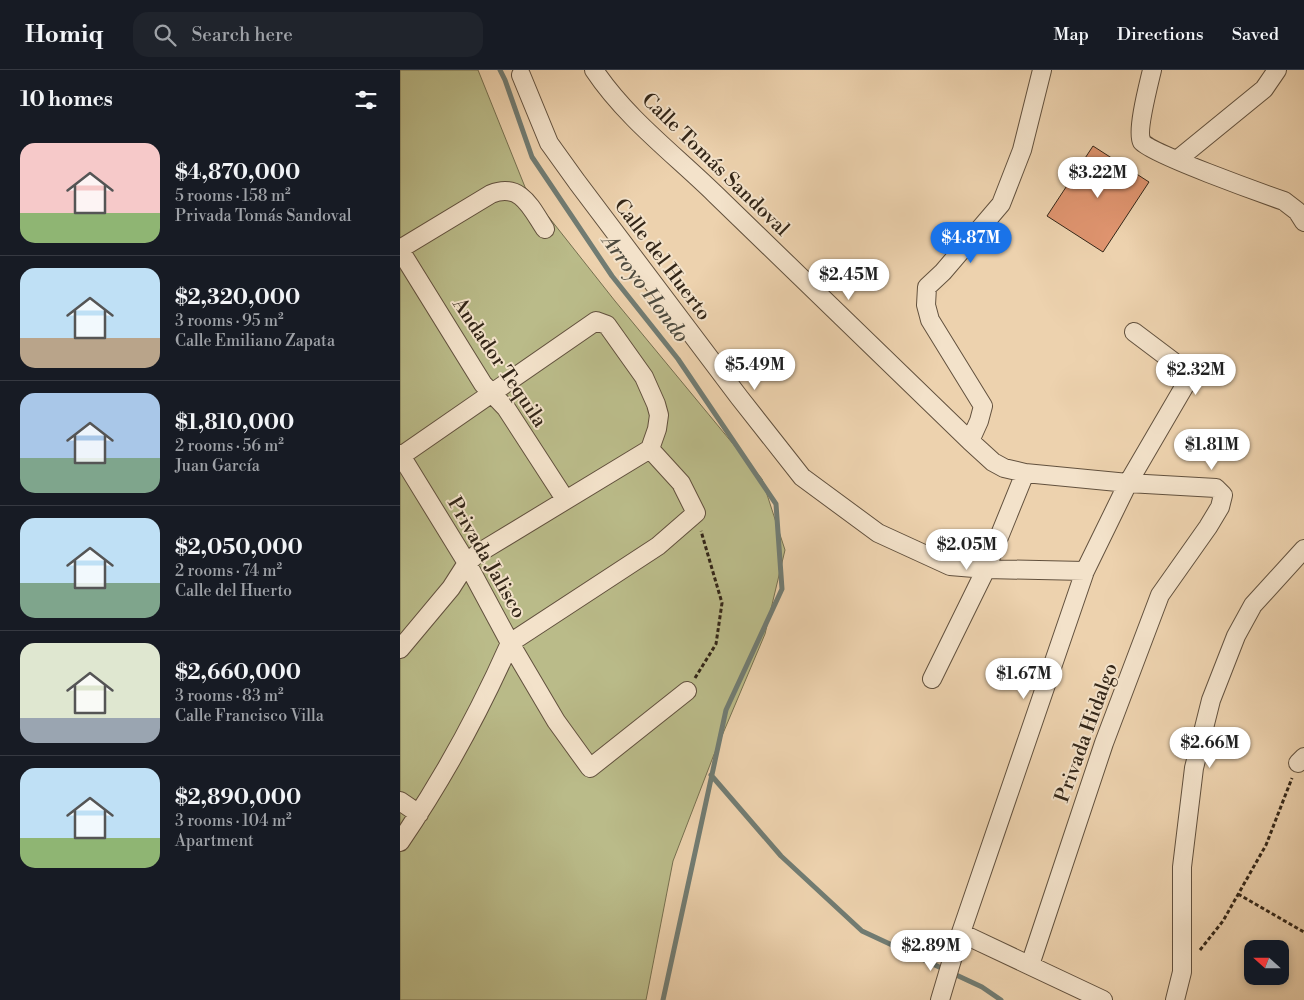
<!DOCTYPE html>
<meta charset="utf-8">
<style>
body{margin:0;font-family:"Libre Bodoni",serif;background:#20242c;color:#f1f3f6;height:100vh;display:flex;flex-direction:column;font-size:19px;white-space:nowrap}
*{box-sizing:border-box;margin:0}
p{font-size:16px;color:#9ea1a6}
.icon{flex:none;width:28px;height:28px;fill:none;stroke:currentColor;stroke-width:2;stroke-linecap:round;stroke-linejoin:round}
.map{position:relative;flex:1;overflow:hidden}
.panel{display:flex;flex-direction:column;background:#171b24;width:400px}
.panel>*{flex:none}
.needle{width:32px;rotate:291deg}
.buttons{position:absolute;left:844px;top:870px;display:grid;gap:10px}
.buttons a{display:grid;place-items:center;width:45px;height:45px;border-radius:10px;background:#171b24;box-shadow:0 2px 8px #0003;font-size:25px}
.price{position:absolute;translate:-50% -42px;padding:0 11px;border-radius:18px;background:#fff;color:#222;font-size:16px;line-height:32px;filter:drop-shadow(0 1px 2px #0008)}
.price::after{content:'';position:absolute;left:50%;top:30px;width:15px;height:11px;margin-left:-8px;background:inherit;clip-path:polygon(0 0,100% 0,50% 100%)}
.price.active{background:#1a73e8;color:#fff}
ul{padding:0;list-style:none}
li{display:flex;align-items:center;gap:15px;height:125px;padding:0 20px}
li+li{border-top:1px solid #363941}
li span{display:grid;place-items:center;flex:none;width:140px;height:100px;border-radius:15px;color:#555}
li>.icon{margin-inline-start:auto}
span .icon{width:60px;height:60px;fill:#fffc;stroke-width:1}
li b{font-size:21px}
h2{display:flex;justify-content:space-between;align-items:center;height:60px;padding:0 20px;font-size:21px}
header{display:flex;align-items:center;gap:30px;box-sizing:border-box;height:70px;padding:0 25px;background:#171b24;border-bottom:1px solid #363941}
header strong{font-size:24px}
nav{display:flex;gap:28px;margin-inline-start:auto;font-size:18px}
.search{width:350px;height:45px;background:#20242c;display:flex;align-items:center;gap:12px;box-sizing:border-box;padding:0 18px;border-radius:15px;color:#9ea1a6;font-size:19px}
main{display:flex;flex:1;min-height:0}
.map>svg:first-child{display:block}
.green{fill:#babb89;stroke:#767050}
.lines{fill:none;stroke-linecap:round;stroke-linejoin:round}
.stream{stroke:#717c73;stroke-width:5}
.building{fill:#df946f;stroke:#332618}
.minor-casing{stroke:#62513e;stroke-width:20}
.path{stroke:#332618;stroke-width:3;stroke-dasharray:4 2.5;stroke-linecap:butt}
.minor{stroke:#f3e2ca;stroke-width:18}
.labels{text-anchor:middle;dominant-baseline:central;stroke-width:4;stroke-linejoin:round;paint-order:stroke}
.street-label{font-size:20px;fill:#332618;stroke:#f3e2ca}
.water-label{font-size:21px;font-style:italic;fill:#4d4a3e;stroke:#f3e2ca}
</style>
<header>
<strong>Homiq</strong>
<div class="search"><svg class="icon" aria-label="search" viewBox="0 0 24 24"><circle cx="10" cy="10" r="6"/><path d="M15 15l6 6"/></svg>Search here</div>
<nav><a>Map</a><a>Directions</a><a>Saved</a></nav>
</header>
<main>
<section class="panel">
<h2>10 homes<svg class="icon" aria-label="filters" viewBox="0 0 24 24"><path d="M4 7h16M4 17h16"/><circle cx="9" cy="7" r="2"/><circle cx="15" cy="17" r="2"/></svg></h2>
<ul>
<li><span style="background:linear-gradient(#f6c9c9 70%,#8fb573 0)"><svg class="icon" aria-label="home" viewBox="0 0 24 24"><path d="M3 11l9-7 9 7M6 9v11h12V9"/></svg></span><div><b>$4,870,000</b><p>5 rooms · 158 m²</p><p>Privada Tomás Sandoval</p></div></li>
<li><span style="background:linear-gradient(#bfe0f5 70%,#b9a48a 0)"><svg class="icon" aria-label="home" viewBox="0 0 24 24"><path d="M3 11l9-7 9 7M6 9v11h12V9"/></svg></span><div><b>$2,320,000</b><p>3 rooms · 95 m²</p><p>Calle Emiliano Zapata</p></div></li>
<li><span style="background:linear-gradient(#a9c7e8 65%,#7fa58c 0)"><svg class="icon" aria-label="home" viewBox="0 0 24 24"><path d="M3 11l9-7 9 7M6 9v11h12V9"/></svg></span><div><b>$1,810,000</b><p>2 rooms · 56 m²</p><p>Juan García</p></div></li>
<li><span style="background:linear-gradient(#bfe0f5 65%,#7fa58c 0)"><svg class="icon" aria-label="home" viewBox="0 0 24 24"><path d="M3 11l9-7 9 7M6 9v11h12V9"/></svg></span><div><b>$2,050,000</b><p>2 rooms · 74 m²</p><p>Calle del Huerto</p></div></li>
<li><span style="background:linear-gradient(#dfe7d0 75%,#9aa5b1 0)"><svg class="icon" aria-label="home" viewBox="0 0 24 24"><path d="M3 11l9-7 9 7M6 9v11h12V9"/></svg></span><div><b>$2,660,000</b><p>3 rooms · 83 m²</p><p>Calle Francisco Villa</p></div></li>
<li><span style="background:linear-gradient(#bfe0f5 70%,#8fb573 0)"><svg class="icon" aria-label="home" viewBox="0 0 24 24"><path d="M3 11l9-7 9 7M6 9v11h12V9"/></svg></span><div><b>$2,890,000</b><p>3 rooms · 104 m²</p><p>Apartment</p></div></li>
</ul>
</section>
<div class="map">
<svg width="904" height="930" viewBox="0 0 904 930">
<rect width="100%" height="100%" fill="#edd2ae"/>
<filter id="stains"><feTurbulence type="fractalNoise" baseFrequency=".004" numOctaves="4"/><feColorMatrix values="0 0 0 0 .2 0 0 0 0 .09 0 0 0 0 .02 0 0 0 .5 -.17"/></filter>
<radialGradient id="worn" r=".72"><stop offset=".6" stop-color="#630" stop-opacity="0"/><stop offset="1" stop-color="#630" stop-opacity=".3"/></radialGradient>
<path class="green" d="M0,0H78L125,117L215,231L362,409L385,480L365,564L313,687L273,791L246,930H0Z"/>
<g class="lines">
<path class="stream" d="M100,0L105,10L132,87L212,206L278,289L376,434L382,519L326,640L263,930
M311,705L381,786L462,861L582,917L601,930"/>
</g>
<path class="building" d="M693,76L749,112L703,182L647,146Z"/>
<g class="lines">
<defs>
<path id="minor" d="M194,0C226,48 274,84 315,124C400,206 485,288 570,371L593,392L604,398L625,403L728,413L816,418L823,425L820,437L808,457L760,525L704,673L630,895
M752,0C749,13 736,62 742,72C749,83 864,124 884,131L897,141L904,152
M121,5L149,73L177,112L339,327L402,407L478,463L550,496L586,499L685,501
M777,90L864,19L877,0
M0,179L91,124C121,112 131,138 145,159
M0,180L83,314L106,338L165,429
M570,371L579,351L583,336L530,250L526,235L527,217L543,202L601,134L622,80L642,0
M0,384L67,493L110,573L156,651L190,698L287,621
M1,386L196,251L207,255L244,307L256,334L259,345L257,359L250,379
M110,573L258,476L296,443L281,413L250,379
M0,579L51,518L67,493L77,484L250,379
M532,609L586,499L625,403
M898,693L904,687
M0,731L19,744
M0,772C43,709 79,643 110,573
M561,863L703,930
M540,930L554,883L685,501L728,413L791,305L734,262
M775,930L782,902V797L794,698L811,630L836,566L853,535L904,479"/>
</defs>
<use href="#minor" class="minor-casing"/>
<path class="path" d="M295,608L316,574L322,533L301,461
M838,824L904,862
M800,880L823,851L866,775L892,708"/>
<use href="#minor" class="minor"/>
</g>
<g class="labels">
<g class="street-label">
<text transform="translate(315 95) rotate(44)">Calle Tomás Sandoval</text>
<text transform="translate(262 190) rotate(53)">Calle del Huerto</text>
<text transform="translate(99 293) rotate(56)">Andador Tequila</text>
<text transform="translate(86 488) rotate(60)">Privada Jalisco</text>
<text transform="translate(687 663) rotate(-70)">Privada Hidalgo</text>
</g>
<g class="water-label">
<text transform="translate(245 219) rotate(53)">Arroyo Hondo</text>
</g>
</g>
<rect width="100%" height="100%" filter="url(#stains)"/>
<rect width="100%" height="100%" fill="url(#worn)"/>
</svg>
<div class="buttons">
<a><svg class="needle" viewBox="-14 -14 28 28"><path d="M0-13l5 13h-10z" fill="#e53935"/><path d="M0 13l5-13h-10z" fill="#9ea1a6"/></svg></a>
</div>
<b class="price" style="left:698px;top:129px">$3.22M</b>
<b class="price active" style="left:571px;top:194px">$4.87M</b>
<b class="price" style="left:449px;top:231px">$2.45M</b>
<b class="price" style="left:355px;top:321px">$5.49M</b>
<b class="price" style="left:796px;top:326px">$2.32M</b>
<b class="price" style="left:812px;top:401px">$1.81M</b>
<b class="price" style="left:567px;top:501px">$2.05M</b>
<b class="price" style="left:624px;top:630px">$1.67M</b>
<b class="price" style="left:810px;top:699px">$2.66M</b>
<b class="price" style="left:531px;top:902px">$2.89M</b>
</div>
</main>
